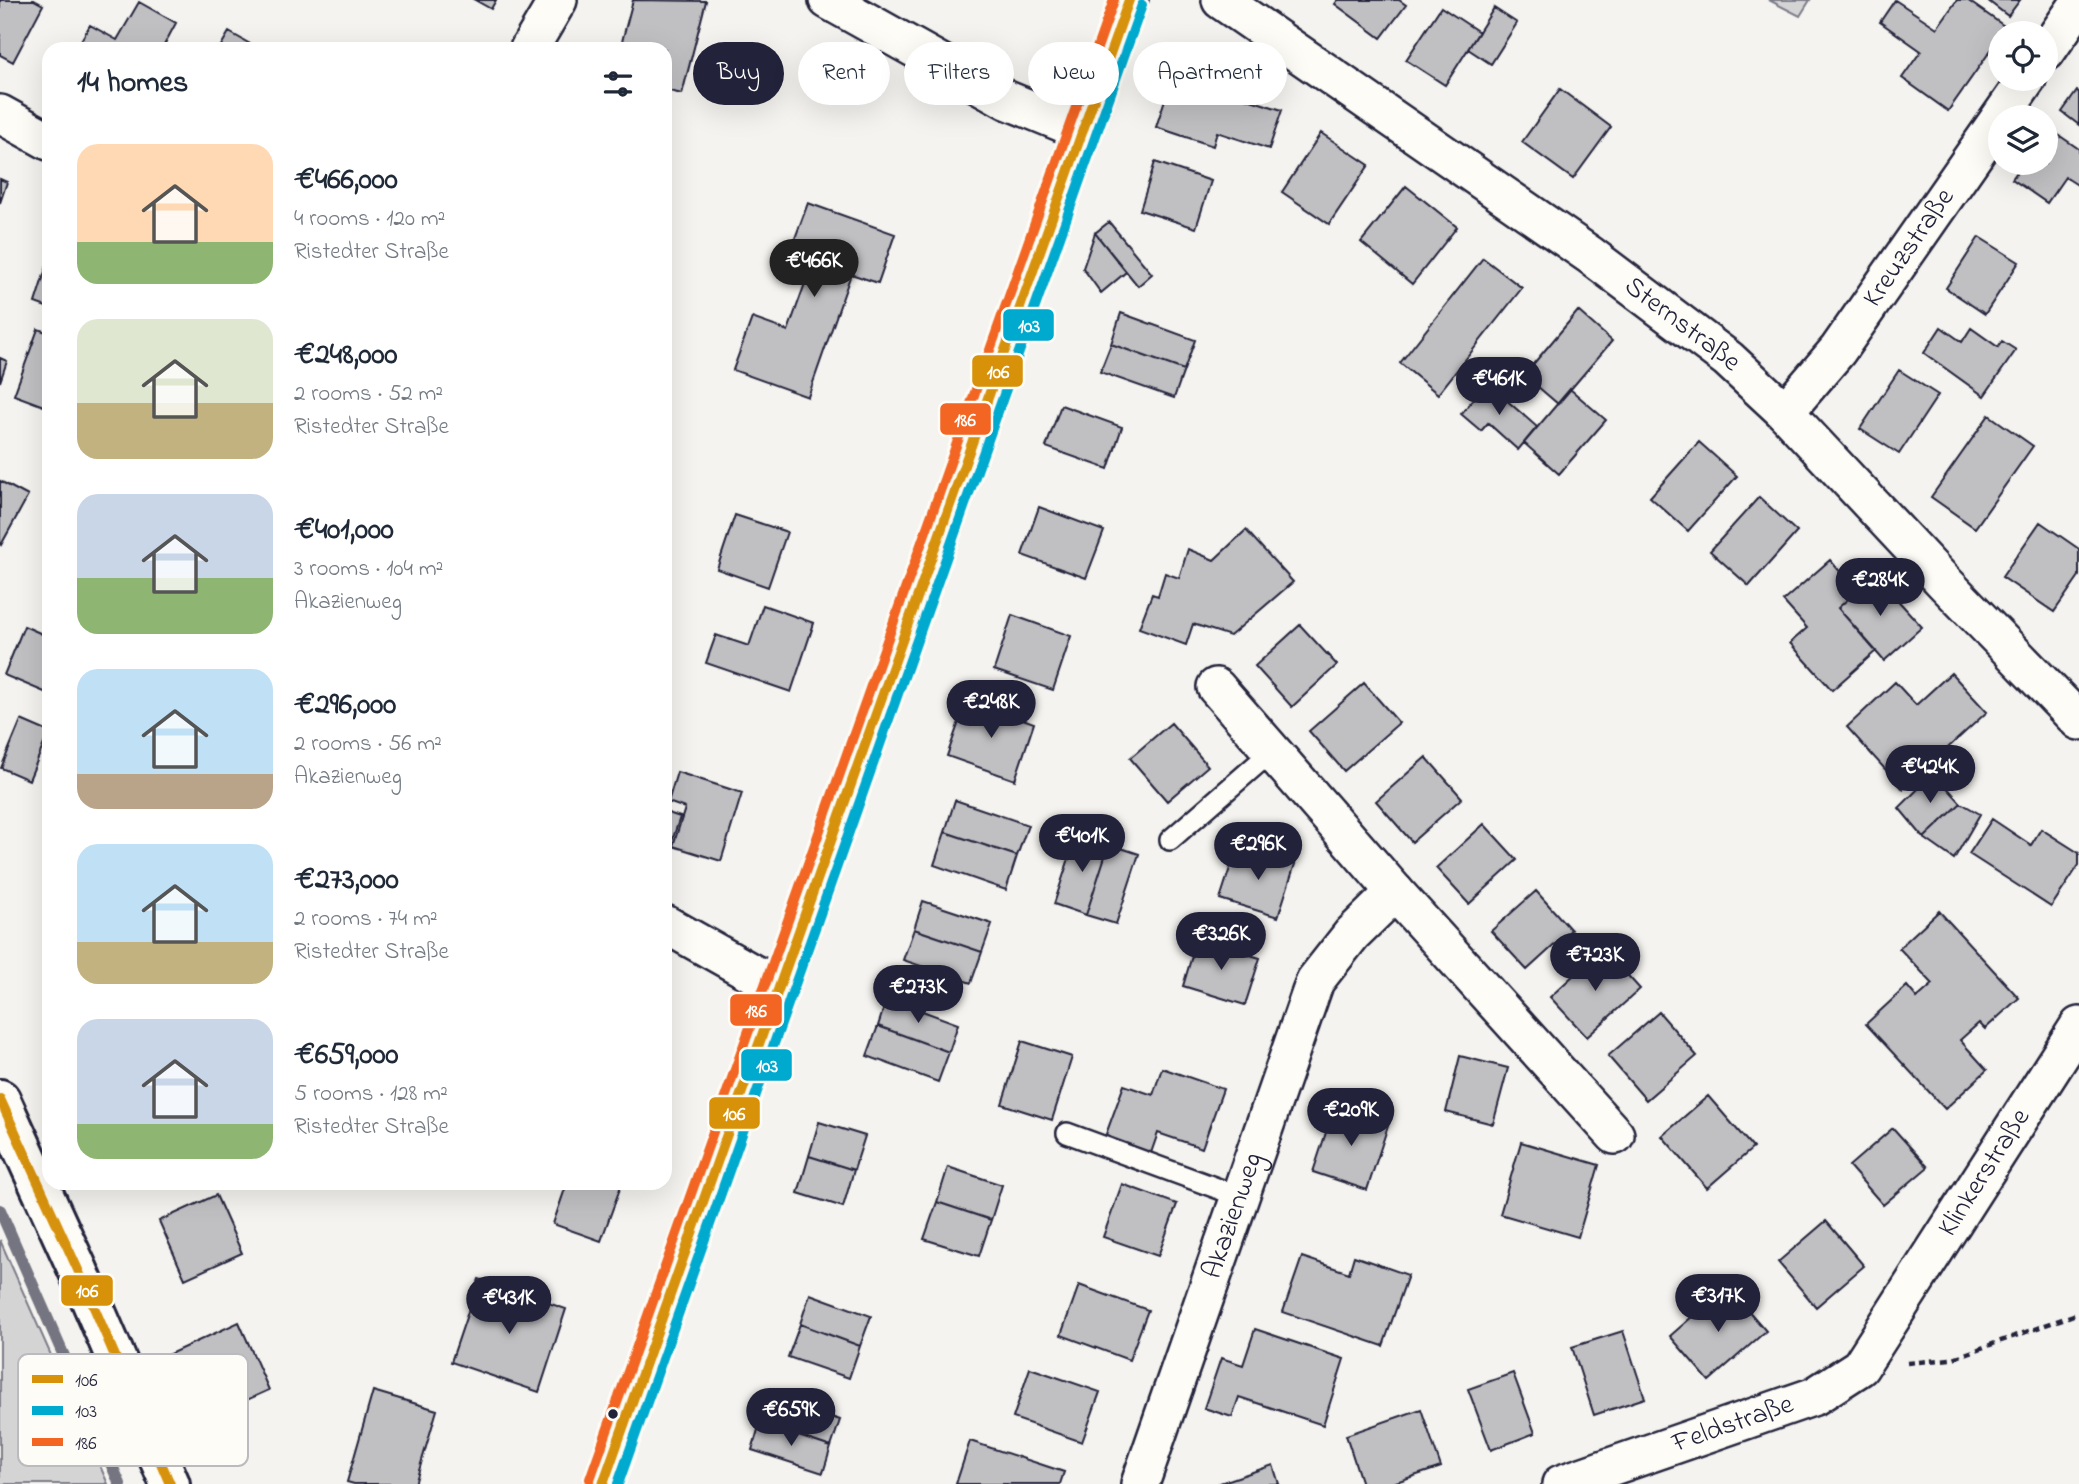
<!DOCTYPE html>
<meta charset="utf-8">
<style>
body{margin:0;font-family:"Indie Flower",sans-serif;background:#f2f2f3;color:#1f2937;height:100vh;display:flex;flex-direction:column;font-size:26px;white-space:nowrap}
*{box-sizing:border-box;margin:0}
p{font-size:23px;color:#747a83}
.icon{flex:none;width:38px;height:38px;fill:none;stroke:currentColor;stroke-width:2;stroke-linecap:round;stroke-linejoin:round}
.map{position:relative;flex:1;overflow:hidden}
.details{position:absolute;left:42px;top:42px;width:630px;height:1148px;display:flex;flex-direction:column;background:#fff;border-radius:21px;box-shadow:0 7px 28px #0002}
.details>*{flex:none}
.banner{position:absolute;left:693px;top:42px;width:665px;height:63px;display:flex;gap:14px}
.buttons{position:absolute;left:1988px;top:21px;display:grid;gap:14px}
.buttons a{display:grid;place-items:center;width:70px;height:70px;border-radius:50%;background:#fff;box-shadow:0 7px 28px #0002;font-size:35px}
.price{position:absolute;translate:-50% -60px;padding:0 16px;border-radius:24px;background:#22223b;color:#fff;font-size:23px;line-height:46px;filter:drop-shadow(0 2px 4px #0008)}
.price::after{content:'';position:absolute;left:50%;top:42px;width:21px;height:16px;margin-left:-10px;background:inherit;clip-path:polygon(0 0,100% 0,50% 100%)}
.price.current{background:#222;color:#fff}
ul{padding:0;list-style:none}
li{display:flex;align-items:center;gap:21px;height:175px;padding:0 35px}
li span{display:grid;place-items:center;flex:none;width:196px;height:140px;border-radius:21px;color:#555}
li>.icon{margin-inline-start:auto}
span .icon{width:84px;height:84px;fill:#fffc;stroke-width:1}
li b{font-size:30px}
h2{display:flex;justify-content:space-between;align-items:center;height:84px;padding:0 35px;font-size:30px}
.tag{padding:0 24px;border-radius:32px;background:#fff;box-shadow:0 7px 28px #0002;font-size:24px;line-height:63px}
.tag.current{background:#22223b;color:#fff}
.map>svg:first-child{display:block}
.green{fill:#d5d4d5;stroke:#7c7b88;stroke-width:2}
.lines{fill:none;stroke-linecap:round;stroke-linejoin:round}
.stream{stroke:#757582;stroke-width:12}
.building{fill:#c0bfc2;stroke:#22223b;stroke-width:2}
.service-casing{stroke:#22223b;stroke-width:24}
.minor-casing{stroke:#22223b;stroke-width:42}
.tertiary-casing{stroke:#22223b;stroke-width:44}
.path{stroke:#22223b;stroke-width:4.5;stroke-dasharray:7 5;stroke-linecap:butt}
.service{stroke:#fdfcf7;stroke-width:19}
.minor{stroke:#fdfcf7;stroke-width:37}
.tertiary{stroke:#fdfcf7;stroke-width:38}
.bus-1-casing{stroke:#fdfcf7;stroke-width:16}
.bus-2-casing{stroke:#fdfcf7;stroke-width:16}
.bus-3-casing{stroke:#fdfcf7;stroke-width:16}
.bus-1{stroke:#d79209;stroke-width:10}
.bus-2{stroke:#00a9ce;stroke-width:10}
.bus-3{stroke:#f26522;stroke-width:10}
.bus-dot{fill:#22223b;stroke:#fdfcf7;stroke-width:2.5}
.labels{text-anchor:middle;dominant-baseline:central;stroke-width:5;stroke-linejoin:round;paint-order:stroke}
.street-label{font-size:28px;fill:#22223b;stroke:#fdfcf7}
.key{fill:#fdfcf7;stroke:#bbbbbf;stroke-width:2}
.key-label{font-size:19px;fill:#22223b}
.line-badge{stroke:#fdfcf7;stroke-width:2.5}
.badge-label{font-size:19px;text-anchor:middle;font-weight:bold;fill:#fff}
</style>
<div class="map">
<svg width="2079" height="1484" viewBox="0 0 2079 1484">
<rect width="100%" height="100%" fill="#f4f3ef"/>
<filter id="ink" filterUnits="userSpaceOnUse"><feTurbulence type="fractalNoise" baseFrequency=".0143" numOctaves="2"/><feDisplacementMap in="SourceGraphic" scale="14" xChannelSelector="R" yChannelSelector="G"/><feConvolveMatrix kernelMatrix="1 2 1 2 8 2 1 2 1" color-interpolation-filters="sRGB"/></filter>
<g filter="url(#ink)">
<path class="green" d="M1769,0H1810L1800,16Z
M0,1240L108,1484H0Z"/>
<g class="lines">
<path class="stream" d="M0,1210L120,1484"/>
</g>
<path class="building" d="M0,0H34L43,5L13,62L0,55Z
M475,0H496L491,9Z
M633,0L706,1L682,94L665,90V49H620Z
M1338,0H1399L1406,5L1381,38L1335,4Z
M1895,0L1937,28L1957,0H1967L2007,28L2000,33V37L1948,111L1902,78L1921,51L1880,22Z
M1987,0H2020L2008,16Z
M139,2L176,23L162,49H76L90,25L117,40Z
M1441,7L1479,32L1445,85L1406,60Z
M1494,8L1517,23L1491,64L1468,49Z
M229,32L259,49H219Z
M1173,75L1282,110L1269,149L1217,132L1213,146L1156,127Z
M1560,89L1611,127L1573,179L1522,142Z
M2077,91L2079,92V125L2062,112Z
M2047,127L2079,149V186L2065,177L2047,203L2012,179L2023,163H2046Z
M1321,133L1369,165L1329,224L1282,192Z
M1155,162L1211,181L1196,228L1140,210Z
M0,179L7,182L0,203Z
M1406,186L1457,227L1412,284L1361,242Z
M808,203L895,234L878,283L851,274L808,397L733,370L752,318L788,331L813,261L790,252Z
M1109,222L1152,274L1138,286L1095,233Z
M1095,233L1126,272L1101,293L1083,268Z
M1979,237L2019,262L1985,314L1946,288Z
M1483,258L1522,288L1438,394L1400,363Z
M49,259V308L35,303Z
M1578,311L1612,341L1558,404L1524,375Z
M1121,313L1195,340L1184,370L1111,344Z
M1941,327L1962,342L1971,328L1998,347L2002,341L2016,350L1984,396L1924,353Z
M38,329L49,333V408L14,395Z
M1111,344L1184,370L1174,398L1100,372Z
M0,358L7,361L0,382Z
M1899,370L1938,395L1899,454L1860,429Z
M1487,383L1537,427L1518,450L1488,423L1481,431L1461,414Z
M1570,389L1606,420L1559,474L1524,443Z
M1061,405L1122,427L1108,469L1046,447Z
M1989,415L2033,446L1975,528L1931,497Z
M1699,442L1737,476L1688,531L1650,497Z
M0,481L28,496L1,545L0,544Z
M1759,497L1797,532L1749,586L1710,551Z
M1039,507L1104,531L1086,578L1022,555Z
M735,515L787,532L768,587L717,569Z
M2040,522L2079,549V576L2054,612L2002,577Z
M1246,530L1293,582L1230,636L1193,624L1186,645L1139,628L1152,594L1158,596L1165,573L1179,578L1188,549L1214,560Z
M1830,560L1857,591L1838,608L1876,651L1832,690L1790,643L1807,628L1783,601Z
M1875,575L1922,627L1884,661L1838,608Z
M763,605L814,623L791,692L706,663L716,635L749,646Z
M1012,615L1071,636L1053,690L994,670Z
M1300,625L1337,665L1292,707L1255,666Z
M24,626L49,637V694L4,675Z
M1951,673L1987,712L1903,789L1847,727L1895,682L1916,705Z
M1364,683L1399,723L1344,771L1309,731Z
M967,699L1034,723L1015,780L947,756Z
M21,720L49,732L29,780L1,768Z
M1171,723L1208,766L1167,801L1130,758Z
M1426,757L1462,798L1412,842L1376,801Z
M677,772L742,793L721,861L673,846L685,808L668,802Z
M1934,773L1961,803L1924,838L1899,808Z
M955,800L1028,825L1017,856L945,832Z
M1961,803L1980,814L1954,859L1924,838Z
M665,812L680,817L668,853L665,852Z
M1992,819L2031,845L2041,829L2079,853V865L2051,907L1969,854Z
M1484,824L1517,860L1469,904L1436,868Z
M945,832L1017,856L1006,890L934,865Z
M1077,834L1109,844L1086,915L1054,904Z
M1109,844L1139,854L1116,924L1086,915Z
M1237,846L1295,864L1278,917L1220,899Z
M1536,891L1571,930L1527,970L1491,931Z
M923,901L992,924L982,952L914,929Z
M1939,911L2019,998L1985,1029L1979,1023L1960,1040L1987,1070L1945,1109L1866,1024L1907,986L1917,998L1933,984L1899,948Z
M914,929L982,952L971,983L903,960Z
M1197,939L1260,958L1245,1005L1183,986Z
M1603,948L1640,989L1587,1037L1550,997Z
M887,998L958,1024L949,1052L878,1026Z
M1659,1012L1697,1056L1646,1100L1608,1056Z
M878,1026L949,1052L938,1082L867,1056Z
M1022,1041L1072,1057L1052,1120L1002,1104Z
M1460,1056L1508,1068L1493,1124L1446,1112Z
M1162,1068L1223,1089L1202,1148L1158,1133L1151,1153L1105,1137L1124,1085L1153,1095Z
M1708,1096L1753,1148L1707,1188L1662,1136Z
M1335,1105L1389,1123L1367,1190L1313,1172Z
M819,1122L865,1136L854,1170L809,1156Z
M1893,1128L1928,1167L1883,1205L1849,1166Z
M1521,1142L1599,1165L1578,1237L1500,1214Z
M809,1156L854,1170L843,1207L798,1193Z
M948,1167L1002,1185L991,1220L937,1202Z
M567,1183H622L601,1241L553,1224Z
M1122,1184L1177,1204L1158,1256L1103,1237Z
M216,1195L242,1253L185,1279L159,1221Z
M937,1202L991,1220L979,1256L924,1239Z
M1826,1221L1864,1266L1816,1307L1778,1262Z
M1354,1256L1408,1275L1383,1346L1283,1312L1302,1257L1349,1273Z
M479,1279L566,1309L539,1392L451,1362Z
M1079,1285L1148,1310L1129,1360L1061,1335Z
M1727,1286L1766,1331L1709,1381L1670,1336Z
M810,1294L871,1316L860,1346L800,1324Z
M239,1322L269,1390L194,1424L163,1357Z
M800,1324L860,1346L849,1378L788,1357Z
M1255,1329L1344,1359L1323,1425L1239,1397L1232,1417L1204,1408L1221,1358L1243,1365Z
M1623,1331L1645,1398L1594,1415L1572,1347Z
M1030,1368L1100,1392L1082,1442L1013,1418Z
M1513,1373L1535,1433L1491,1450L1468,1389Z
M373,1391L437,1410L415,1484H354L347,1482Z
M769,1396L840,1420L831,1447L760,1423Z
M1421,1409L1441,1467L1390,1484H1362L1346,1435Z
M760,1423L831,1447L823,1473L752,1450Z
M970,1441L1064,1472L1060,1484H956Z
M1273,1465L1279,1484H1217Z"/>
<g class="lines">
<defs>
<path id="service" d="M1170,840L1272,751
M1067,1133L1241,1197"/>
<g id="minor">
<path d="M828,0L1007,100L1083,131"/>
<path id="s1" d="M1221,0L1590,255L1728,359L1785,412L1944,582L2079,721"/>
<path d="M529,49L558,0"/>
<path d="M2046,52L2079,4"/>
<path d="M0,114L49,141"/>
<path id="s2" d="M1785,412L1838,350L2027,79"/>
<path d="M1216,687L1395,892L1615,1135"/>
<path d="M665,924L752,973L778,985"/>
<path d="M603,1484L1129,0"/>
<path id="s3" d="M1140,1484L1315,981L1352,934L1395,892"/>
<path id="s4" d="M1561,1484L1815,1396L1860,1367L2079,1026"/>
</g>
<path id="tertiary" d="M0,1099L78,1270L170,1484"/>
</defs>
<use href="#service" class="service-casing"/>
<use href="#minor" class="minor-casing"/>
<use href="#tertiary" class="tertiary-casing"/>
<path class="path" d="M1907,1363L1951,1359L2079,1313"/>
<use href="#service" class="service"/>
<use href="#minor" class="minor"/>
<use href="#tertiary" class="tertiary"/>
<defs>
<path id="bus-1" d="M0,1099L78,1270L170,1484
M603,1484L1129,0"/>
<path id="bus-2" d="M618,1484L1142,5"/>
<path id="bus-3" d="M590,1479L1114,0"/>
</defs>
<use href="#bus-1" class="bus-1-casing"/>
<use href="#bus-2" class="bus-2-casing"/>
<use href="#bus-3" class="bus-3-casing"/>
<use href="#bus-1" class="bus-1"/>
<use href="#bus-2" class="bus-2"/>
<use href="#bus-3" class="bus-3"/>
</g>
</g>
<circle class="bus-dot" cx="613" cy="1414" r="6"/>
<g class="labels">
<g class="street-label">
<text stroke="none"><textPath href="#s2" startOffset="206">Kreuzstraße</textPath></text>
<text stroke="none"><textPath href="#s1" startOffset="564">Sternstraße</textPath></text>
<text stroke="none"><textPath href="#s4" startOffset="553">Klinkerstraße</textPath></text>
<text stroke="none"><textPath href="#s3" startOffset="284">Akazienweg</textPath></text>
<text stroke="none"><textPath href="#s4" startOffset="182">Feldstraße</textPath></text>
</g>
</g>
<rect x="18" y="1354" width="230" height="112" rx="10" class="key"/>
<rect x="32" y="1375" width="31" height="8" fill="#d79209"/>
<rect x="32" y="1406" width="31" height="9" fill="#00a9ce"/>
<rect x="32" y="1438" width="31" height="8" fill="#f26522"/>
<g class="key-label">
<text x="75" y="1386">106</text>
<text x="75" y="1417">103</text>
<text x="75" y="1449">186</text>
</g>
<g class="line-badge">
<rect x="1002" y="308" width="53" height="34" rx="7" fill="#00a9ce"/>
<rect x="971" y="354" width="53" height="34" rx="7" fill="#d79209"/>
<rect x="939" y="402" width="53" height="34" rx="7" fill="#f26522"/>
<rect x="729" y="993" width="54" height="34" rx="7" fill="#f26522"/>
<rect x="740" y="1048" width="53" height="34" rx="7" fill="#00a9ce"/>
<rect x="708" y="1096" width="53" height="34" rx="7" fill="#d79209"/>
<rect x="60" y="1274" width="54" height="33" rx="7" fill="#d79209"/>
</g>
<g class="badge-label">
<text x="1029" y="332">103</text>
<text x="998" y="378">106</text>
<text x="965" y="426">186</text>
<text x="756" y="1017">186</text>
<text x="767" y="1072">103</text>
<text x="734" y="1120">106</text>
<text x="87" y="1297">106</text>
</g>
</svg>
<div class="buttons">
<a><svg class="icon" aria-label="locate" viewBox="0 0 24 24"><circle cx="12" cy="12" r="6"/><path d="M12 2v4M12 18v4M2 12h4M18 12h4"/></svg></a>
<a><svg class="icon" aria-label="layers" viewBox="0 0 24 24"><path d="M12 4l9 5-9 5-9-5zM3 14l9 5 9-5"/></svg></a>
</div>
<b class="price current" style="left:814px;top:299px">€466K</b>
<b class="price" style="left:1499px;top:417px">€461K</b>
<b class="price" style="left:1880px;top:618px">€284K</b>
<b class="price" style="left:991px;top:740px">€248K</b>
<b class="price" style="left:1930px;top:805px">€424K</b>
<b class="price" style="left:1082px;top:874px">€401K</b>
<b class="price" style="left:1258px;top:882px">€296K</b>
<b class="price" style="left:1221px;top:972px">€326K</b>
<b class="price" style="left:1595px;top:993px">€723K</b>
<b class="price" style="left:918px;top:1025px">€273K</b>
<b class="price" style="left:1351px;top:1148px">€209K</b>
<b class="price" style="left:1718px;top:1334px">€317K</b>
<b class="price" style="left:509px;top:1336px">€431K</b>
<b class="price" style="left:791px;top:1448px">€659K</b>
<div class="banner">
<a class="tag current">Buy</a>
<a class="tag">Rent</a>
<a class="tag">Filters</a>
<a class="tag">New</a>
<a class="tag">Apartment</a>
</div>
<section class="details">
<h2>14 homes<svg class="icon" aria-label="filters" viewBox="0 0 24 24"><path d="M4 7h16M4 17h16"/><circle cx="9" cy="7" r="2"/><circle cx="15" cy="17" r="2"/></svg></h2>
<ul>
<li><span style="background:linear-gradient(#ffd9b3 70%,#8fb573 0)"><svg class="icon" aria-label="home" viewBox="0 0 24 24"><path d="M3 11l9-7 9 7M6 9v11h12V9"/></svg></span><div><b>€466,000</b><p>4 rooms · 120 m²</p><p>Ristedter Straße</p></div></li>
<li><span style="background:linear-gradient(#dfe7d0 60%,#c2b280 0)"><svg class="icon" aria-label="home" viewBox="0 0 24 24"><path d="M3 11l9-7 9 7M6 9v11h12V9"/></svg></span><div><b>€248,000</b><p>2 rooms · 52 m²</p><p>Ristedter Straße</p></div></li>
<li><span style="background:linear-gradient(#c9d6e8 60%,#8fb573 0)"><svg class="icon" aria-label="home" viewBox="0 0 24 24"><path d="M3 11l9-7 9 7M6 9v11h12V9"/></svg></span><div><b>€401,000</b><p>3 rooms · 104 m²</p><p>Akazienweg</p></div></li>
<li><span style="background:linear-gradient(#bfe0f5 75%,#b9a48a 0)"><svg class="icon" aria-label="home" viewBox="0 0 24 24"><path d="M3 11l9-7 9 7M6 9v11h12V9"/></svg></span><div><b>€296,000</b><p>2 rooms · 56 m²</p><p>Akazienweg</p></div></li>
<li><span style="background:linear-gradient(#bfe0f5 70%,#c2b280 0)"><svg class="icon" aria-label="home" viewBox="0 0 24 24"><path d="M3 11l9-7 9 7M6 9v11h12V9"/></svg></span><div><b>€273,000</b><p>2 rooms · 74 m²</p><p>Ristedter Straße</p></div></li>
<li><span style="background:linear-gradient(#c9d6e8 75%,#8fb573 0)"><svg class="icon" aria-label="home" viewBox="0 0 24 24"><path d="M3 11l9-7 9 7M6 9v11h12V9"/></svg></span><div><b>€659,000</b><p>5 rooms · 128 m²</p><p>Ristedter Straße</p></div></li>
</ul>
</section>
</div>
